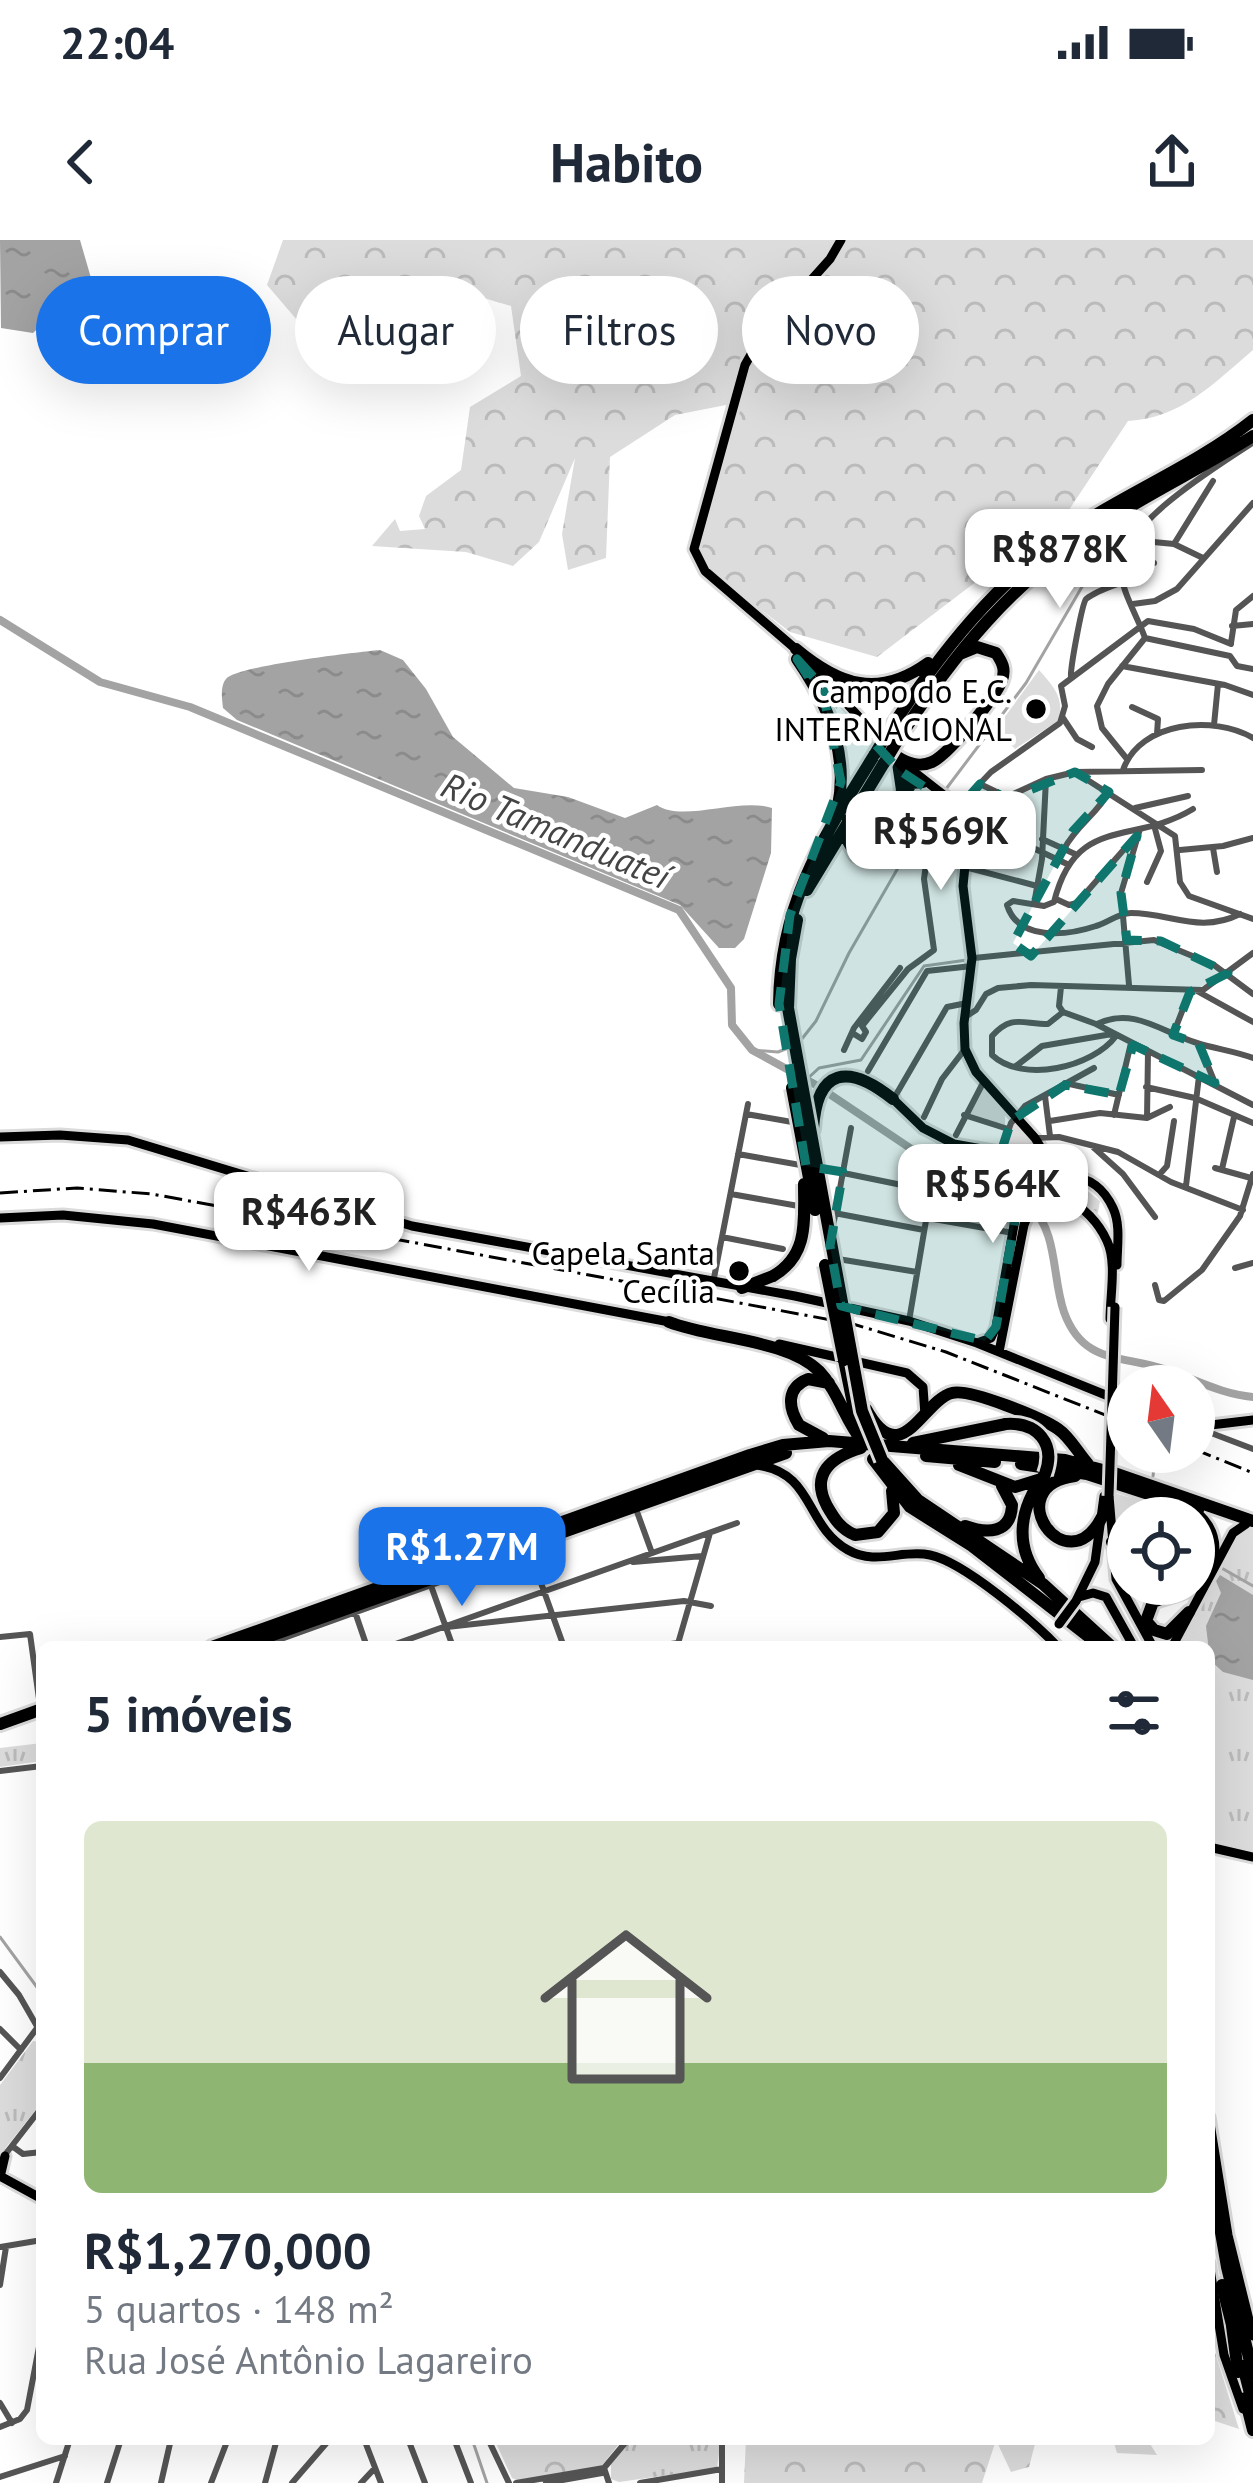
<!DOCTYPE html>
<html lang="pt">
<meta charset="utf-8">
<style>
body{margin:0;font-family:"PT Sans",sans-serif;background:#f6f6f7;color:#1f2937;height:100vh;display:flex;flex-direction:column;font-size:45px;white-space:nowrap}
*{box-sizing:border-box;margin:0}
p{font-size:39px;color:#747a83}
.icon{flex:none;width:66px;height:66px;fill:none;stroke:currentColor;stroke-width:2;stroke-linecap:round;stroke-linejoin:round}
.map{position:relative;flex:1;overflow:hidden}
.side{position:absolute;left:36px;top:1401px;width:1179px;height:804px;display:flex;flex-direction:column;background:#fff;border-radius:18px;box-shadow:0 12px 48px #0002}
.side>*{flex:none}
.banner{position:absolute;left:36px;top:36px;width:1182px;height:108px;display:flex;gap:24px}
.needle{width:78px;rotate:346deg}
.buttons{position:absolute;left:1107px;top:1125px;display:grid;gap:24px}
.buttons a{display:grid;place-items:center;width:108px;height:108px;border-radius:50%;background:#fff;box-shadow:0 12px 48px #0002;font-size:60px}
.price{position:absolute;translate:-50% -102px;padding:0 27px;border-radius:24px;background:#fff;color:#222;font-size:39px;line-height:78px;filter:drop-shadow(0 3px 6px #0008)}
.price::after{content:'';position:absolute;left:50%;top:72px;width:36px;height:27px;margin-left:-18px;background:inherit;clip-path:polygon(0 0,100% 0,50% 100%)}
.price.current{background:#1a73e8;color:#fff}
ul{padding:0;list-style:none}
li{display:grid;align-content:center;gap:24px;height:636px;padding:0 48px}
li+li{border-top:3px solid #e0e1e3}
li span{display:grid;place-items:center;height:372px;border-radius:18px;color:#555}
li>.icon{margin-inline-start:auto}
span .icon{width:216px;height:216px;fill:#fffc;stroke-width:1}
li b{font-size:51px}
h2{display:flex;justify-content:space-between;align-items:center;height:144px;padding:0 48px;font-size:51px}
.tag{padding:0 42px;border-radius:54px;background:#fff;box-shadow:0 12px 48px #0002;font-size:42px;line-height:108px}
.tag.current{background:#1a73e8;color:#fff}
.status{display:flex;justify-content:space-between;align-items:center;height:84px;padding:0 60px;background:#fff;direction:ltr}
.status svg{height:33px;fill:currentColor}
header{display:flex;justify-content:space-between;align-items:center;height:156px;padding:0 48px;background:#fff;font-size:54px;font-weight:700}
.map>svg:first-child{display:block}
.grass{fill:url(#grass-tufts)}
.forest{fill:url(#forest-crowns)}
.garden{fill:#dcdcdc}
.water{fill:url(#water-ripples)}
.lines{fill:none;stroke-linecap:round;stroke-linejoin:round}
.stream{stroke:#a3a3a3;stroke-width:3}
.river{stroke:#a3a3a3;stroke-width:8}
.major-casing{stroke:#dbdbdb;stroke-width:15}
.highway-casing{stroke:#dbdbdb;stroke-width:18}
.minor{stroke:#555;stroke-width:6}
.major{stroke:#000;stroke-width:9}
.highway{stroke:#000;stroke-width:12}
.rail{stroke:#000;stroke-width:3;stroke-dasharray:18 6 3 6;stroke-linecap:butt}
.major-bridge-casing{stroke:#dbdbdb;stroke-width:15;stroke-linecap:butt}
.highway-bridge-casing{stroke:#dbdbdb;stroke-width:18;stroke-linecap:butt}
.major-bridge{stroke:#000;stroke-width:9}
.highway-bridge{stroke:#000;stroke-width:12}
.marked{fill:#0f766e;fill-opacity:0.2;stroke:#0f766e;stroke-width:9;stroke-dasharray:24 15;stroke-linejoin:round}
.poi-dot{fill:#000;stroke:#fff;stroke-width:4.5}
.labels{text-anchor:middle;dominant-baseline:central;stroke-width:9;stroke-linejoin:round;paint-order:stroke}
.poi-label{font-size:33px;fill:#000;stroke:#fff;text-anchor:end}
.water-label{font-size:36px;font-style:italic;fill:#444;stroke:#fff}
</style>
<div class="status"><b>22:04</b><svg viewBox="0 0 49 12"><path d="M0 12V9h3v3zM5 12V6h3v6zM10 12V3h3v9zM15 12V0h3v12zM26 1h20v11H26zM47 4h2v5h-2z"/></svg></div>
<header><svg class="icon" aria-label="back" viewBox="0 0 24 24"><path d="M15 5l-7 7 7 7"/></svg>Habito<svg class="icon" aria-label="share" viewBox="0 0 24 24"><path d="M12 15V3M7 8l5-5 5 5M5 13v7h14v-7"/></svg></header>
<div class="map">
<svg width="1253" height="2243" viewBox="0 0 1253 2243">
<defs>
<pattern id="grass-tufts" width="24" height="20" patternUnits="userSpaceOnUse" patternTransform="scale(3)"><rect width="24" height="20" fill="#dcdcdc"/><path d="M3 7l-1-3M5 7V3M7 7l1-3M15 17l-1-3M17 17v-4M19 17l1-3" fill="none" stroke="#bbb"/></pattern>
<pattern id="forest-crowns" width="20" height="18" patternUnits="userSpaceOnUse" patternTransform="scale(3)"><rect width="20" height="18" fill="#dcdcdc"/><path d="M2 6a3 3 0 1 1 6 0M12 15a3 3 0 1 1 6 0" fill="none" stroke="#bbb"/></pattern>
<pattern id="water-ripples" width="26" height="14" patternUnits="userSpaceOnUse" patternTransform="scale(3)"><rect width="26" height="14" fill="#a3a3a3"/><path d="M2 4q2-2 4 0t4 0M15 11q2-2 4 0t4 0" fill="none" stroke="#8b8b8b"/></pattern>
</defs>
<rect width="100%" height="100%" fill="#fff"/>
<path class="grass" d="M984,845L1005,868V886L967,874Z
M1015,879L1042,913L1048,931L1039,948L1034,919L1021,909L1006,907Z
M1060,941L1085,949L1100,961L1098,973H1091L1060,951Z
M1114,1253C1154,1265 1251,1278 1194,1340V1278H1128V1332L1122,1316Z
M1247,1288L1253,1290V1611L1209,1599V1407H1178L1239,1291Z
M42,1503V1521L0,1527V1508Z
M33,1801L42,1802V1862L0,1915V1845Z
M673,2199H721L717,2228L619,2242L611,2239V2224L625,2206Z"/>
<path class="forest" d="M283,0H1253V110C1214,143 1182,178 1128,181L1055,291L1018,284L987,304L981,338L877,417L790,392L710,330L700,309L706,255L731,164L675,175L610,217L606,318L568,330L562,294L575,218L539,302L513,326L466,312L372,306L395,279L400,291L425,289L419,276L426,256L461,230L470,167L521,136L511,66L450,48L424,81L347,59L303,87L267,45Z
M1209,2093L1239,2189L1209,2179Z
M497,2199H620L621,2201L600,2228L519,2241L512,2238L495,2201Z
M746,2199H1049L1035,2204L1029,2227L1011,2232L996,2200L982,2243H744Z
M1106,2199H1147L1157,2215L1117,2213L1114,2203Z"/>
<path class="garden" d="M1039,430C1054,447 1065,458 1058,481L1015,509L996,489Z"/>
<path class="water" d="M0,0H80L91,38L33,93L1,88Z
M380,410L403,420L426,449L453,497L514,548L568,557L625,578L657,565C681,583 739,557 772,568L771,613L744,699L735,708H719L680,665L237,480L223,468C222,459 220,446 226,439C235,426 359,412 380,410Z
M1220,1335L1253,1355V1440L1223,1432L1210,1420L1206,1386L1221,1353L1216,1341Z"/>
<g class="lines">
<path class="stream" d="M946,549L1026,443L1097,321
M801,800L816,781L849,713L936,562
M752,810L778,812L788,808
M806,840L819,828L861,820L924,726L967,720
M1153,1126L1167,1146
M1153,1236L1156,1212
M1218,1326L1253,1346
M0,1697L42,1754
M472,2199L487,2243"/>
<path class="river" d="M0,380L100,442L190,467L679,670L731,748L732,785L752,810L816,845L910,908L1018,959
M1031,967C1058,992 1052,1038 1064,1072C1083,1125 1123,1115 1164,1129C1195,1139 1220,1154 1253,1157"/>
<defs>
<path id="major" d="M798,411L705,331L694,309L745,125L762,95L830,19L841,0
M810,424L884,504
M904,524L954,563L969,585L963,646L972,718L964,783L965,809L976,832L1035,898L1046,916L1058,956
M893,859L923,888L954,904L1028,917L1037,932L1035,949
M0,897L60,895L128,900L412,986L795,1056L909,1081L977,1103L1128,1164
M1028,961C1055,930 1094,927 1113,968C1121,985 1117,1007 1117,1025
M0,978L63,975L153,984L675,1083
M977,1103L991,1098L996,1087L1020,951L1018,932L1004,913
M779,1104L907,1133L923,1147L925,1175
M999,1112L1024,985C1042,932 1091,965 1107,1001C1117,1022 1110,1056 1110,1079
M1194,1187L1253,1180
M757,1225C815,1233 804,1285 848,1310C876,1326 902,1309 930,1315C964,1322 1033,1381 1058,1407
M1109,1256L1116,1339L1153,1407
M1079,1357L1093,1353L1106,1357L1134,1407
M1076,1361L1095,1322L1104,1256
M1172,1407L1233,1293L1246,1284
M1209,1607L1253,1617
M1209,1877L1228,1995L1253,2096
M1,1933L5,1916
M0,1936L42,1959
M1209,2023L1224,2115L1243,2169"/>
<path id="highway" d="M796,409C839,445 878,459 928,423
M797,419C827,462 849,512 838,566
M887,494C939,414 998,338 1079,285C1136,249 1200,222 1253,180
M896,503C952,416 1013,340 1102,284C1151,252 1204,227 1253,196
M896,516C907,523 919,528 932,522C949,514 995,458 1002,440C1006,429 1002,422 996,413L977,407L960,414
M901,558L912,543L923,542
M848,580V601L856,615L867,618L888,610L902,550L898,523
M807,650L884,523
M779,764C780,662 823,598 875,514
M788,768L790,719L797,680
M813,889C817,828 848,823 893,859
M742,1048L773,1036
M669,1082C712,1099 786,1099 819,1131C839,1152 845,1181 863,1202
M844,1120L856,1178
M866,1169C901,1233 923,1160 952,1153C969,1148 1042,1178 1058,1189C1070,1197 1078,1213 1088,1224
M823,1198L799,1185C788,1167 786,1148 808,1139L829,1143
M913,1203L1006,1184
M861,1208C831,1217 810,1234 827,1266C835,1280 841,1289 855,1295L878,1292L894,1273L892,1251
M926,1216L995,1222
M873,1219L910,1267L972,1306L1102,1407
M882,1220L918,1260L1043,1344L1112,1407
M1021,1224L1087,1234L1198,1270
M959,1225L1015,1247L1041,1239
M1075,1236C997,1246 1066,1347 1102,1277
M1189,1269C1221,1287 1222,1328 1189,1349C1179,1355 1164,1357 1153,1362L1146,1381L1154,1390L1167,1394L1189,1372
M965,1286C987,1294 1011,1294 1012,1265L1002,1246
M1112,1302L1128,1338
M1039,1338C1013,1304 1020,1267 1045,1234
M1137,1344L1164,1354
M212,1407L750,1215L783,1205L829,1201L1065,1220L1114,1233L1253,1281
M239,1407L786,1213
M0,1484L42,1469
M1209,1924L1227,2027L1253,2134
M1222,2045L1233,2089
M1232,2086L1238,2132
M1243,2126L1253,2165
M1245,2158L1253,2190"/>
</defs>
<use href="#major" class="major-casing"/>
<use href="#highway" class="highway-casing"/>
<path class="minor" d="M1133,300L1174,304L1203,318
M1174,304L1213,241
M1121,323H1154
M1133,364L1155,361L1177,349L1253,263
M1232,386L1253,384
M1145,398C1138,377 1119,348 1121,326C1127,280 1215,228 1252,203
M1145,398L1230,416L1237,426L1253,429
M1231,403L1236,370L1253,356
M1122,426L1225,445L1253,455
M1071,437C1070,429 1082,364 1086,359C1096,351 1112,346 1123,342
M1132,467L1158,479L1157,494
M1063,478L1077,499L1092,507
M1214,485L1218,444
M1127,519L1102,488L1097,466L1108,444L1145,398
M1123,530C1140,481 1214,475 1253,498
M1075,532L1175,596L1180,642L1189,656L1253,679
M980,544L1007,557L1046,539L1075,532L1202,530
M1135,568L1188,556
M1193,569C1132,606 1076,574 1054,662L1044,666L1013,661L1007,665C1018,701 1066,696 1096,686C1108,683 1118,673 1131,673C1170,673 1200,694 1240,674
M1042,599L1075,614
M1213,608L1217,632
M1064,609C1076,586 1097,574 1109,552
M1180,610L1223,606L1253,598
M966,620L1006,602L1031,607L1067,624
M965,627L1037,646
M1147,642L1161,611L1154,585
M1056,659L1069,665L1077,663L1134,598
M1034,664L1042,619L1046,539
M974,718L1154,700L1214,725L1253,754
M1129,745L1121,653L1140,589
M1061,747L1059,766L1063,772L1096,784L1253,865
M1197,751L1253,782
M1063,772L1048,784C1022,784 1012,774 992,796V815C1023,844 1093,827 1116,796
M965,777L976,770L986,754L998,748L1031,745L1203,750L1253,713
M1097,784C1134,766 1163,793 1197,803C1216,809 1234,811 1253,818
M1174,792L1190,751
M854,794L862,799L866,792L862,786L908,729L934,710L924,639L930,596L991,532L1060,483L1065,466L1061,446L1148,381L1194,389L1231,404
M1199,804L1215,843
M844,810L854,788L900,728
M1016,826L1042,806L1112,794
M868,831L927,731L972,726
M1065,843L1119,855
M1146,847L1195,858L1253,883
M897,853L947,767L967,763
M1045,856L1050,896
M746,874L792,882
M964,875L1008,889
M1114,875L1131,803
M924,877L942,839L965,809
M1147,878L1148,812
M1050,881L1100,873L1147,878L1170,867
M956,895L984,841
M1035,898L1059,897L1118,912L1171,942L1243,970
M1093,907L1123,934L1155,977
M1001,912L1011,883L1025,866L1094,828
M738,914L806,926
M819,928L931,951
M1215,928L1251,938
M1222,929L1234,877
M1159,935L1167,926L1174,881
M1186,946L1199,836
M731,954L804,967
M829,972L924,990
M928,978L1013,993
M832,992L851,888
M722,997L783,1009
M838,1019L917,1032
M1235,1028L1253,1023
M713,1043L748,864
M1155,1045L1159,1060L1164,1061L1202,1030L1240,976L1253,934
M909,1081L933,939
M1198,1188L1253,1209
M636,1269L652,1313
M527,1304L564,1407
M633,1322L703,1316
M430,1343L453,1407
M354,1369L367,1407
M447,1387L684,1361L711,1366
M0,1397L30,1394L40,1466
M259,1407L459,1335
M387,1407L737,1283
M649,1407L678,1403
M677,1407L710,1293
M0,1531L42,1526
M0,1732L19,1755L42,1795
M0,1789L21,1810
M0,1838L37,1788
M12,1906L23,1914L42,1912
M4,1916L42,1867
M0,2007L42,2000
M0,2045L6,2007
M0,2163L12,2183
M0,2187L20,2179L27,2170L42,2091
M364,2199L381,2243
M408,2199L425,2243
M454,2199L471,2243
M488,2199L509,2243
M0,2237L65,2216
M56,2243L70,2199
M107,2243L121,2199
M161,2243L171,2199
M211,2243L228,2199
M265,2243L277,2199
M292,2243L330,2199
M361,2243L375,2228
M516,2243L604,2228
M546,2243L602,2233
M609,2243L604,2228L625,2203L639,2199
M640,2243L722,2229
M722,2243V2199"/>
<use href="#major" class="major"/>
<use href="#highway" class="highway"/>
<path class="rail" d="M0,953L77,948L152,954L853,1084L946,1112L1128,1184
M1194,1209L1253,1233"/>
<defs>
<path id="major-bridge" d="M1109,1256L1115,1067
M1059,1384L1076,1361"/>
<path id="highway-bridge" d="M875,514L887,494
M884,523L896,503
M788,768L862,1171L882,1220
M792,848L815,970
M825,1025L844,1120
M773,1036C809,1015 804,981 804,944
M1006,1184C1038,1182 1056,1204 1045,1234"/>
</defs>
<use href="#major-bridge" class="major-bridge-casing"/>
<use href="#highway-bridge" class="highway-bridge-casing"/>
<use href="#major-bridge" class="major-bridge"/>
<use href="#highway-bridge" class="highway-bridge"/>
</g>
<path class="marked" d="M797,419L899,530L958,569L980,544L1007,559L1075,532L1109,552L1073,591L1013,703L1031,716L1137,596L1121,653L1127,700L1161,701L1228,733L1190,752L1173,795L1199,804L1215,843L1133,805L1119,855L1065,845L1011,881L1002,909L1020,951L996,1087L985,1101L841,1066L830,1006L843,932L806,926L779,764L790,675L841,542L825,463Z"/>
<g class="poi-dot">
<circle cx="1036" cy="469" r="12"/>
<circle cx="739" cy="1031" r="12"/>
</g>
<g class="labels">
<g class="poi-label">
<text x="1012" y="450">Campo do E.C.<tspan x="1012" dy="38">INTERNACIONAL</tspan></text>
<text x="715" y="1012">Capela Santa<tspan x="715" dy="38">Cecília</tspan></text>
</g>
<g class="water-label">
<text transform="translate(556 590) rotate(23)">Rio Tamanduateí</text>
</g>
</g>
</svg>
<div class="buttons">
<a><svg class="needle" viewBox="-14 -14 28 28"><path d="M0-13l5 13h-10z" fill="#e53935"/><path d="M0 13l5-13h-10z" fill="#747a83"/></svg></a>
<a><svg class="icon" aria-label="locate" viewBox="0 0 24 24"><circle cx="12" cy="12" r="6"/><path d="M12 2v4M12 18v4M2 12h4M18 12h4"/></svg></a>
</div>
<b class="price" style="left:1060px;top:371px">R$878K</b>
<b class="price" style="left:941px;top:653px">R$569K</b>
<b class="price" style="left:993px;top:1006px">R$564K</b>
<b class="price" style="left:309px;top:1034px">R$463K</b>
<b class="price current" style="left:462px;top:1369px">R$1.27M</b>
<div class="banner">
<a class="tag current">Comprar</a>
<a class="tag">Alugar</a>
<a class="tag">Filtros</a>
<a class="tag">Novo</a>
</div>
<section class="side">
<h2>5 imóveis<svg class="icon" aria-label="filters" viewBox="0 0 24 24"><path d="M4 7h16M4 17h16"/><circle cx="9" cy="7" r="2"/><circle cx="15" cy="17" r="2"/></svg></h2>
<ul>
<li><span style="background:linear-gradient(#dfe7d0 65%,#8fb573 0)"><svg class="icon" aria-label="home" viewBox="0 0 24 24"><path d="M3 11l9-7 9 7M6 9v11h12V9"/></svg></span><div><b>R$1,270,000</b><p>5 quartos · 148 m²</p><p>Rua José Antônio Lagareiro</p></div></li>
</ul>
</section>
</div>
